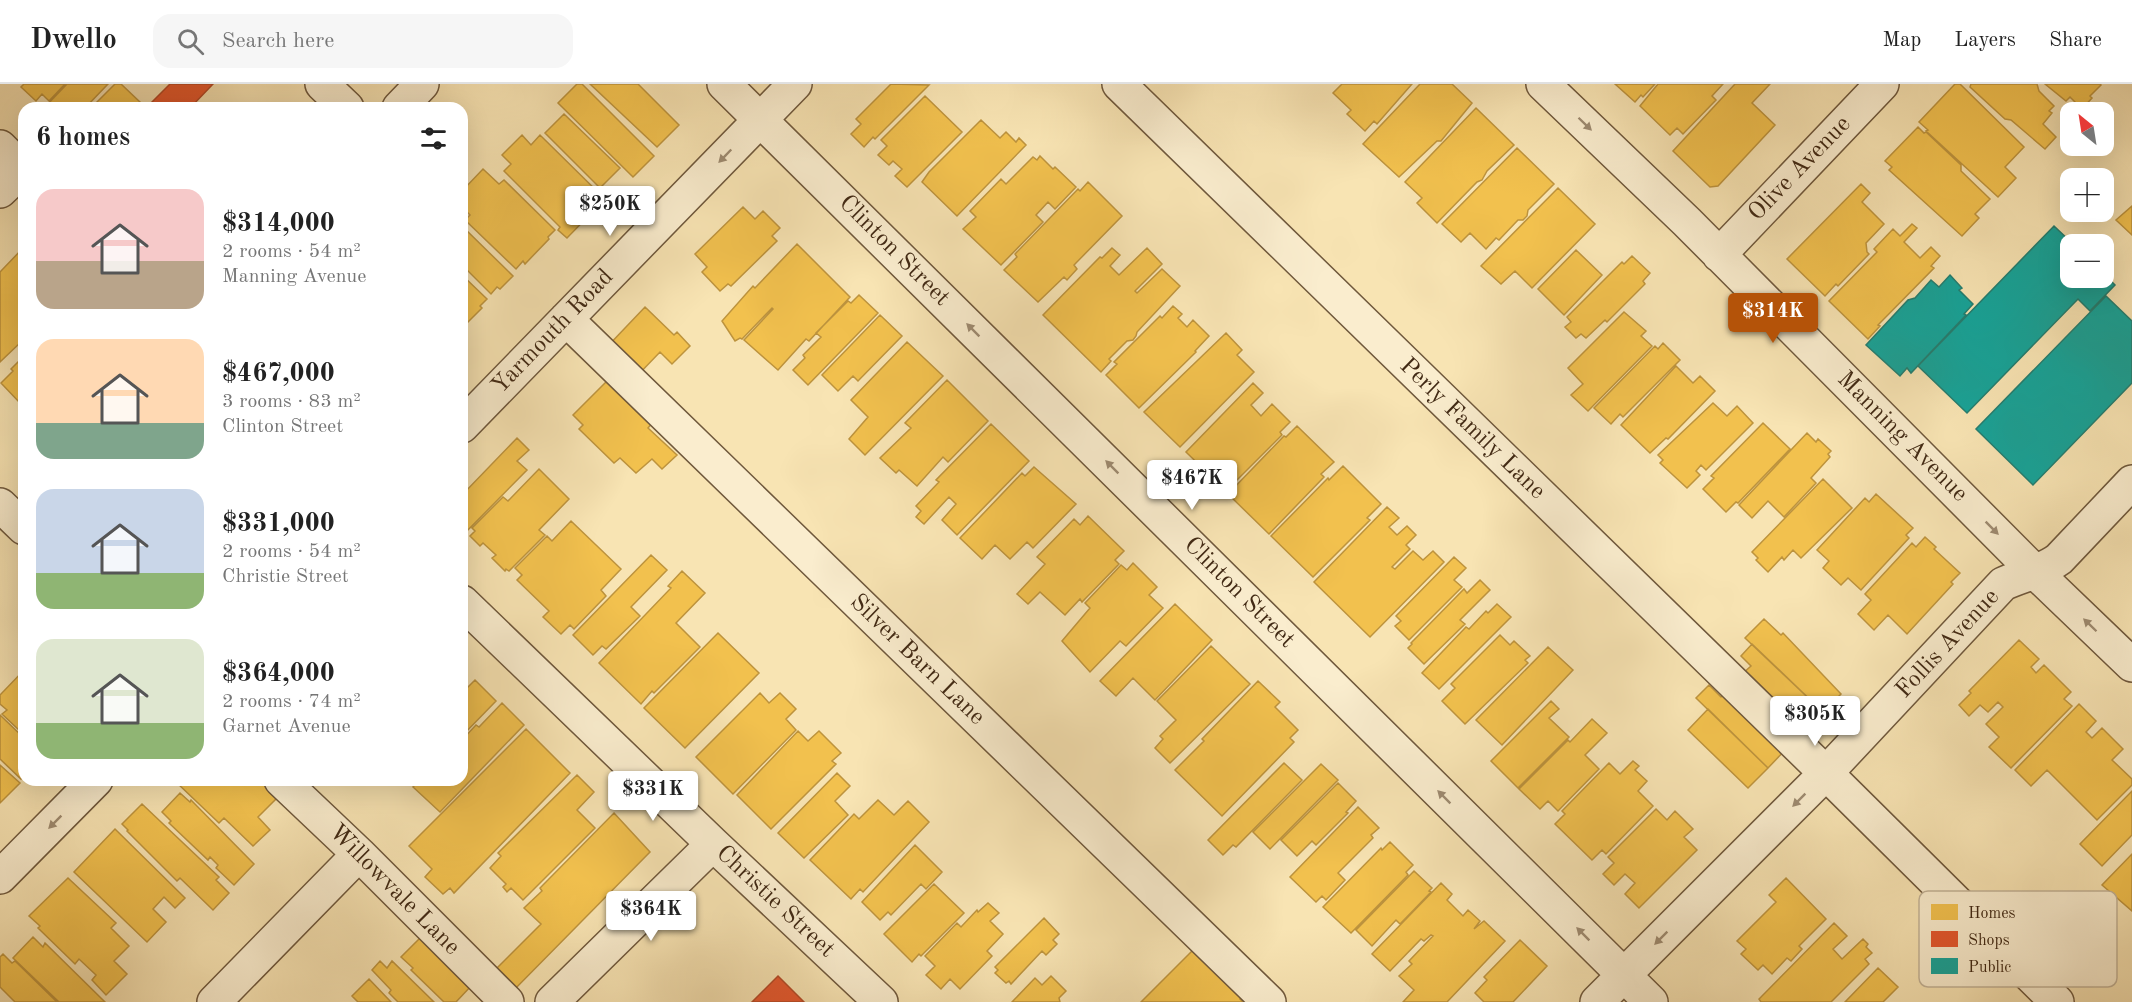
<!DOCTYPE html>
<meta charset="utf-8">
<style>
body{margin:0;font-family:"Old Standard TT",serif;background:#f6f6f6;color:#222;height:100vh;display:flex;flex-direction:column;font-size:22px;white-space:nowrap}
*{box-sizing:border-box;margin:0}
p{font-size:20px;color:#767676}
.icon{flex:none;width:33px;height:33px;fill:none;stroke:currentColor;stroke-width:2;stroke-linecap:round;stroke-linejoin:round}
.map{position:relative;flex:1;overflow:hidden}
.details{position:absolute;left:18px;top:18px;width:450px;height:684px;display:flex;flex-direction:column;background:#fff;border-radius:18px;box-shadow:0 6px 24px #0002}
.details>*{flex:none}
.needle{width:39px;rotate:330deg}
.buttons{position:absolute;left:2060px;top:18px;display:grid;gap:12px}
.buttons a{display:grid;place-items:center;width:54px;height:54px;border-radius:12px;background:#fff;box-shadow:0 6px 24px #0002;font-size:30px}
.price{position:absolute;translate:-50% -51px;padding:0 14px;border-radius:6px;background:#fff;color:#222;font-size:20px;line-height:39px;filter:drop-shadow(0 2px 3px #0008)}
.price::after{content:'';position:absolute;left:50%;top:36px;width:18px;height:14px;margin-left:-9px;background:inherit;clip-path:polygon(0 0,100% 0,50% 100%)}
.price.selected{background:#b45309;color:#fff}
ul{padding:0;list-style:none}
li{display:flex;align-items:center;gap:18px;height:150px;padding:0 18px}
li span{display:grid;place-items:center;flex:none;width:168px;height:120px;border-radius:18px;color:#555}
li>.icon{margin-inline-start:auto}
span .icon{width:72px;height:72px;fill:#fffc;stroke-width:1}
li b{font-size:26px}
h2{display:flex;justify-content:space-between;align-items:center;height:72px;padding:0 18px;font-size:26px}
header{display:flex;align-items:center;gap:36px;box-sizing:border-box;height:84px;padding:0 30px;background:#fff;border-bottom:2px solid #e0e0e0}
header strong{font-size:28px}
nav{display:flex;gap:33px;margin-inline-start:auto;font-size:21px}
.search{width:420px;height:54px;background:#f6f6f6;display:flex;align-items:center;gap:15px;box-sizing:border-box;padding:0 21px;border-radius:18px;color:#767676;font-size:22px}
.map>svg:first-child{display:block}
.homes{fill:#f2c14e;stroke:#bd933d;stroke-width:1.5}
.shops{fill:#e4572e;stroke:#b34926;stroke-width:1.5}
.public{fill:#17a398;stroke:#247e70;stroke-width:1.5}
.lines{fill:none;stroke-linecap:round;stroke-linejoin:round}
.minor-casing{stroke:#6f583c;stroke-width:36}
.minor{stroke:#faedce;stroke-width:33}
.oneway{fill:#9e8b71}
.labels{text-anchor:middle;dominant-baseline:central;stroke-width:6;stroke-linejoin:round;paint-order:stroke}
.street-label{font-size:24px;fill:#412914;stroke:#faedce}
.key{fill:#faedce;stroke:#c2b296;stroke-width:1.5}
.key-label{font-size:16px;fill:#412914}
</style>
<header>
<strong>Dwello</strong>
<div class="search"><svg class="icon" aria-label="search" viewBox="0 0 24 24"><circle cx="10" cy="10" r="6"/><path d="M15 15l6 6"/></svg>Search here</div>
<nav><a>Map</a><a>Layers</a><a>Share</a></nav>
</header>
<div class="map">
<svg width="2132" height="918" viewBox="0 0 2132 918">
<rect width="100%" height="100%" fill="#f8e4b3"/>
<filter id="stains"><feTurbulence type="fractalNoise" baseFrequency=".00333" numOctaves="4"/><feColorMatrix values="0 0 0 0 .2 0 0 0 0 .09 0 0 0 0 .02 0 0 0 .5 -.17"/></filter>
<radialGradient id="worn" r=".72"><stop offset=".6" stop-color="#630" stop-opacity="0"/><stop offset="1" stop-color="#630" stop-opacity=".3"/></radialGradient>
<path class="homes" d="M24,0H65L49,17L42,10L36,17L21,3Z
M67,0H108L85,24H44Z
M115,0H121L141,19L136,24H91Z
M577,0H582L654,72L633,93L558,19Z
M590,0H638L679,41L657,63Z
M891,0L929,1L875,55L873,53L864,63L851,50L861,40L856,35Z
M1342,0H1412L1377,40L1374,37L1365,47L1347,30L1351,26L1333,9Z
M1420,0H1452L1472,19L1441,57H1437L1399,93L1363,60Z
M1615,0H1655L1643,13L1641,11L1635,18Z
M1658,0H1723L1712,12L1716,16L1683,50L1677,44L1670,51L1640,22Z
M1735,0H1770L1752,19L1775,41L1718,102L1710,103L1673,67Z
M1955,0H1960L2024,63L2005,83L2016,94L1998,113L1926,47L1928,46L1919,38Z
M1971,0H2037L2039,7L2054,22L2049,27L2052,29L2043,40L2056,53L2045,65L2011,36L2005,35L1970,3Z
M2045,0H2100L2101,1L2090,12L2092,14L2082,25L2070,13L2066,17Z
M925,12L962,48L907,103L895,92L902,85L893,77L889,81L878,71L887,62L881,56Z
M1476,24L1514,61L1487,87L1482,96L1477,98L1437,139L1417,119L1422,114L1405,98Z
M564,30L620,84L600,104L545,49Z
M981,36L1000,54L1006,48L1016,58L1019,54L1026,61L957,132L922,98L929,88Z
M1918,43L1924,49L1926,48L1961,81V87L1990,115L1975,130L1979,134L1962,152L1889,86L1892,83L1885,77Z
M522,51L531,61L540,51L605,115L567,154L558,146L560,143L504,87L511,80L502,71Z
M1517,64L1554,100L1528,126L1527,132L1523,136H1518L1499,156L1496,154L1486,165L1470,149L1461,158L1442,140Z
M1040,72L1053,85L1055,83L1076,103L1055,125L1048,118L1036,131L1043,138L1001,181L963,145L976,133L970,127L1001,95L1006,100L1033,73L1037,76Z
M483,85L499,100L504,96L555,146L548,153L549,155L525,180L523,177L516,185L465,136L470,131L462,123V107Z
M1088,98L1122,132L1074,181L1077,185L1067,196L1064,193L1038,218L1004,186L1017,173L1015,170L1078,105L1080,107Z
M1861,100L1870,109L1862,118L1884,140L1866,159L1867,168L1869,170L1838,202L1836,200L1825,212L1787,175Z
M1558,104L1595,140L1532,204L1515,187L1501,200L1481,182Z
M2132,122V151L2116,136Z
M743,123L755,135L763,127L780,144L772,152L777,157L731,202L728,200L720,207L702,188L707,183L695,170Z
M1912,140L1917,144L1904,158L1920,174L1931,163L1940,172L1931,182L1934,184L1878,241L1880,242L1868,255L1829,217L1877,168L1874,165L1893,145L1900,152Z
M462,142L513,192L500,205L497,203L491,210L462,181Z
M797,160L850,213L809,257L806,255L778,286L744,256L773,225L772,224L742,255L740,254L735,257L722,237L753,202L755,204Z
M23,164L24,258L22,259L21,258L0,278V188Z
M1112,164L1120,171L1110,182L1119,191L1147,164L1162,180L1135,207L1137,209L1162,185L1180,202L1137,248L1136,252L1133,256L1127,257L1109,275L1111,277L1101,288L1043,231L1100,173L1102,174Z
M1576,166L1602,191L1564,231L1538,205Z
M1632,172L1650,189L1643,197L1645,200L1607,238L1605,236L1586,254L1581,250L1576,254L1565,243L1571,238L1567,233L1622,178L1624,180Z
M462,191L487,215L480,222L482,224L462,244Z
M859,211L878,229L808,301L793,286L805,274L803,271L821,253L816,249L848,217L851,219Z
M1173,222L1182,230L1178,234L1187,243L1193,236L1209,252L1195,267L1196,268L1139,324L1106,291L1117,280L1114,278L1160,232L1162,234Z
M645,223L674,251L677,248L690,262L672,280L660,268L636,293L606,264Z
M1624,228L1646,247L1641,252L1652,262L1588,327L1571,311L1583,300L1568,284Z
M880,231L902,252L858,297L853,292L838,307L822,291Z
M1226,249L1242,266L1237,271L1254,288L1180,363L1144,328Z
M907,258L943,292L865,371L849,355L868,333L851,316Z
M1663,259L1680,276L1623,333L1620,330L1611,340L1594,324L1655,262L1658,265Z
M24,272V313L19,318L1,299L13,287L11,285Z
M1676,282L1693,299L1700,292L1715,307L1668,355L1666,354L1650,369L1621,341Z
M608,296L654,337L648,344L677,371L662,385L652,375L636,389L620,374L614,379L579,345L583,341L573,331Z
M947,296L988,337L948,378L943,373L917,402L899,386L896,389L880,374L911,344L905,339Z
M1253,299L1263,309L1251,321L1261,332L1272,320L1290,338L1280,348L1282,351L1226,407L1186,368Z
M1713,319L1727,332L1737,322L1753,339L1706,386L1701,381L1696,387L1700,391L1687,404L1660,379L1663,376L1658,371Z
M1763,339L1790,365L1738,419L1736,418L1726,428L1703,405L1714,394L1711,392Z
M991,340L1029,377L957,451L942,436L956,420L949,413L924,440L916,433L921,427L916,422L939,398L936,396Z
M1297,342L1334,378L1321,390L1324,393L1269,450L1228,410L1284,352L1286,353Z
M1807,349L1816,358L1818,355L1831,367L1828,370L1830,373L1811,394L1816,399L1784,433L1768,417L1752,434L1739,421Z
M517,354L529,366L517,377L527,386L462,452V411Z
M1343,382L1381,420L1367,434L1370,436L1313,493L1271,452L1328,394L1329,396Z
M1034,383L1076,420L1033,464L1027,458L1010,475L995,461L982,475L960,454L1022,389L1025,392Z
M539,385L569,415L539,446L545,451L509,487L506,485L505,487L492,474L496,471L483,459L480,462L470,452L475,447L472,444L503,413L508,417Z
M1823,395L1852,424L1801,474L1793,466L1784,476L1782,473L1768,488L1756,476L1758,474L1752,468Z
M1876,410L1913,444L1906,451L1909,454L1861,506L1848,494L1841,501L1823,484L1829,477L1817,466L1865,414L1869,418Z
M1387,423L1399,434L1389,443L1397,451L1407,442L1416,451L1406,461L1410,465L1392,483L1395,485L1413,467L1423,476L1433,467L1444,478L1370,553L1314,498Z
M1088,432L1124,467L1115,476L1119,480L1082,518L1080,515L1065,531L1040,508L1028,520L1017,510L1045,480L1037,473L1074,435L1080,441Z
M571,437L621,485L601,506L606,512L574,545L570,541L561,550L543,533L549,527L517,496L522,491L515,484L547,452L552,457Z
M1925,453L1936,463L1934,465L1960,489L1951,498L1953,500L1907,550L1888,531L1874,546L1858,530L1871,516L1865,510L1912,459L1916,463Z
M651,471L667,486L631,523L640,532L606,565L602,562L593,571L573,551Z
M1454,473L1466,484L1454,496L1462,503L1409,556L1395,542L1401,537L1396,532Z
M1133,479L1157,503L1149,511L1163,524L1126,562L1120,557L1090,588L1062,557L1090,524L1085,519L1121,481L1127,486Z
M682,487L705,509L676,539L700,563L654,609L652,607L641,620L599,579L671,504L668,502Z
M1480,496L1490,506L1460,536L1465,540L1424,580L1408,564L1412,560L1411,559L1464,505L1467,509Z
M1175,520L1212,556L1155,616L1133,594L1116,612L1100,597Z
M1497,520L1511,533L1439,605L1422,589L1466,543L1469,545L1486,527L1488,529Z
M1764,535L1781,551L1783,549L1841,610L1823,628L1745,554Z
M718,549L759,589L685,664L644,624Z
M1500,551L1510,561L1514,557L1530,572L1525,576L1528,579L1465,640L1442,617L1455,604L1451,600Z
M2019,556L2039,575L2031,583L2036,589L2044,581L2071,608L2064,615L2072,622L2011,684L1989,663L1999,653L1986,640L2003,623L1998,618L1988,628L1980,621L1969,632L1959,621L1971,609L1969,607Z
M1752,560L1823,628L1802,649L1741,591L1751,582L1741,572Z
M1211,562L1250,600L1170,679L1155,664L1163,655L1160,652L1176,636L1157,617Z
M1548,563L1573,586L1502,661L1476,636Z
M24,586V644L21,648L2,630L7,626L0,620V611Z
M475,596L496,617L462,652V605L464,607Z
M1258,597L1280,618L1275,623L1298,646L1290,654L1294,658L1222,732L1175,686L1204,657L1202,655Z
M1709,601L1721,613L1729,605L1788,663L1768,684L1696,614Z
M760,609L769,619L780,609L796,625L786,635L796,646L733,710L696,673Z
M1551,617L1559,625L1549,634L1569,653L1518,704L1491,677Z
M502,619L524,641L440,728L413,703L419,696H462V656L476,641L479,643Z
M2079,620L2096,637L2086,648L2092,654L2102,644L2123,665L2112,676L2132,695V701L2097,736L2047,686L2031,702L2015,686Z
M1708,625L1768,684L1748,704L1688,646Z
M0,631L24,654V691L21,695L0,675Z
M1592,635L1607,649L1585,671L1599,685L1558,727L1548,717L1540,725L1519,705L1568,656L1570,658Z
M526,645L570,689L454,809L450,804L443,810L425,793L432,785L409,762Z
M798,647L808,657L819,647L841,669L832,677L836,680L771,745L737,711Z
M1633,677L1639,682L1635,686L1647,697L1638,707L1653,722L1606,770L1602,766L1592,776L1555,740L1565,730L1562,727L1609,679L1620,690Z
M1284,679L1302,696L1236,763L1233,761L1223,771L1208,756Z
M1321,680L1338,696L1270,765L1253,748Z
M0,681L20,699L0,719Z
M837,689L850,702L835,717L848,731L804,774L778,749Z
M577,691L594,708L577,726L595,744L523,816L511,804L507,808L503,803L506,800L490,784L501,772L498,769Z
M178,696H260L278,713L258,733L270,746L253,762L224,734L219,739L176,698Z
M1338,699L1356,717L1346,728L1348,729L1316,761L1312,757L1297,772L1281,756Z
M2132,707V751L2102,782L2080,760Z
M180,709L190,718L191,716L254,780L234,801L216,784L218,781L210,773L208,776L169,739L171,737L162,728Z
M878,716L894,731L908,717L929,738L863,808L860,805L851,815L810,776L854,730L859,735Z
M142,720L219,793L216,796L229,809L213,826L180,794L177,797L127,747L128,746L122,740Z
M1358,723L1379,744L1371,751L1373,754L1338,789L1345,796L1326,816L1322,812L1316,818L1290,793Z
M1656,725L1667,736L1675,727L1693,745L1684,753L1697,766L1639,824L1625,810L1635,799L1625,790L1614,801L1603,790L1614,779L1608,773Z
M614,729L650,768L510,910L490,891L541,840L524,824L542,807L540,804Z
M115,745L185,814L175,824L164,813L153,825L166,838L147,858L74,788Z
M1390,758L1413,781L1406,788L1408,791L1351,849L1323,823L1381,764L1382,766Z
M915,761L942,788L926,805L921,800L891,831L888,828L880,836L862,818Z
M2132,770V827L2102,801Z
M1414,787L1432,804L1429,807L1431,808L1400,840L1396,836L1372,862L1356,846Z
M68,794L116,839L111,844L129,862L114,877L127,890L106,911L92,896L96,891L79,875L75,880L38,844L40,842L29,832Z
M1786,794L1826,835L1799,862L1802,865L1791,877L1787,874L1772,890L1763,881L1758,886L1741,870L1746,865L1737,857L1776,818L1769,811Z
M1441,799L1452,810L1447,816L1463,832L1468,826L1480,837L1474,845L1484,837L1505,857L1447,918H1403L1414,906L1399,892L1412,880L1409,877L1433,852L1431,851L1424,857L1421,855L1390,887L1372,870Z
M934,800L964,829L921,872L919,870L912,878L884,850Z
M988,819L999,829L990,837L1003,850L987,867L992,872L960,905L950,895L941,905L926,891L935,882L925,872L957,839L961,843L977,826L978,828Z
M1044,834L1059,850L1053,856L1057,860L1046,871L1042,867L1011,900L1009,897L1006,899L995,889L998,886L995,883Z
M1834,839L1847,852L1833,865L1842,875L1863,855L1868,860L1866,863L1872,869L1865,875L1869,880L1831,918H1761L1759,915Z
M422,852L472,901L456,918H444L411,886L413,884L401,873Z
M33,853L43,863L45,859L105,918H59L13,874Z
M1520,856L1547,882L1513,918H1484L1475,909L1487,896L1484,893Z
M1194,865L1242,913L1240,915L1243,918H1141Z
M3,870L12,879L15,877L57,918H15L0,903V873Z
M380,877L387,884L392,877L434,918H398L389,909L391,906L372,886Z
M1878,884L1898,903L1883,918H1845Z
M1051,892L1066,907L1059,914L1060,918H1012L1035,894L1042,901Z
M369,895L391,918H358L352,912Z"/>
<path class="shops" d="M170,0H213L190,24H142L146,20L148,22Z
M778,892L804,918H752Z"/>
<path class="public" d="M2054,142L2073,160H2070V194H2103V189L2115,201L2090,227L2078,215L1967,329L1918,282Z
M1950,191L1962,204L1959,206L1973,220L1964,230L1966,231L1911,289L1907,284L1900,292L1866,261L1908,216L1915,214L1931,196L1939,203Z
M2106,212L2132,237V299L2033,401L1976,345Z"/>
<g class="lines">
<defs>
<path id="minor" d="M322,0L347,24
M724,0L1651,918
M1119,0L1838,701L2057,918
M1543,0L1687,138L2035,488L2132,581
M399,24L422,0
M0,63L24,87
M0,107L23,85
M1719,171L1882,0
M566,235L1269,918
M462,342L795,0
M0,421L24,444
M462,518L713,760L881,918
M281,696L359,770L507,918
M0,793L96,696
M214,918L359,770
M552,918L713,760
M1597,918L1826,689L2003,500C2022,491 2042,488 2059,475L2132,398"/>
</defs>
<use href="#minor" class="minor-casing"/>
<use href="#minor" class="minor"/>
</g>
<defs><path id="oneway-solid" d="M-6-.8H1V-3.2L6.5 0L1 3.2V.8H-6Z" transform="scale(1.5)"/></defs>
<g class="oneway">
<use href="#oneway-solid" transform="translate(1585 40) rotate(44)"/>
<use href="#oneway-solid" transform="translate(725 72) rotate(134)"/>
<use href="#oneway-solid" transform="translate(973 246) rotate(-135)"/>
<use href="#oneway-solid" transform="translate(1112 383) rotate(-135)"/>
<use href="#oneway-solid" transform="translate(1992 444) rotate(45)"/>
<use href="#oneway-solid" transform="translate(2090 541) rotate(-136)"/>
<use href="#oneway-solid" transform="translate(1444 713) rotate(-135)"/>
<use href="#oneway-solid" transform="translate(1799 716) rotate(135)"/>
<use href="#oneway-solid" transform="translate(55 738) rotate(135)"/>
<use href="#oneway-solid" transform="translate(1583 850) rotate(-135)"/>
<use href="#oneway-solid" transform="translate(1661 854) rotate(135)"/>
</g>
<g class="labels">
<g class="street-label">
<text transform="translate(1800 85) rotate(-46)">Olive Avenue</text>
<text transform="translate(894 167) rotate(45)">Clinton Street</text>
<text transform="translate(553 248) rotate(-46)">Yarmouth Road</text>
<text transform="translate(1472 345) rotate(44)">Perly Family Lane</text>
<text transform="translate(1902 353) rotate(45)">Manning Avenue</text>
<text transform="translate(1239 509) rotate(45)">Clinton Street</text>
<text transform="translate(1948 560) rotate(-47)">Follis Avenue</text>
<text transform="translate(917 576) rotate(44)">Silver Barn Lane</text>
<text transform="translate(394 806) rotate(45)">Willowvale Lane</text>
<text transform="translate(775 818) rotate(43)">Christie Street</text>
</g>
</g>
<rect x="1919" y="807" width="198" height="96" rx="9" class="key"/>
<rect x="1931" y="820" width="27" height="16" fill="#f2c14e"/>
<rect x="1931" y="847" width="27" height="16" fill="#e4572e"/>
<rect x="1931" y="874" width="27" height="16" fill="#17a398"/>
<g class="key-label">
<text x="1968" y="834">Homes</text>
<text x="1968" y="861">Shops</text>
<text x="1968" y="888">Public</text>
</g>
<rect width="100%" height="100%" filter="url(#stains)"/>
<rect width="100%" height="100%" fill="url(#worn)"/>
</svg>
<div class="buttons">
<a><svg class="needle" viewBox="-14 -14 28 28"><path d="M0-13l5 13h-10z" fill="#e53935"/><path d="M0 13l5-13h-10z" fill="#767676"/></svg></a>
<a>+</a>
<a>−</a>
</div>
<b class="price" style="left:610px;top:153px">$250K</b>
<b class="price selected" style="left:1773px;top:260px">$314K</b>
<b class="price" style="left:1192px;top:427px">$467K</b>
<b class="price" style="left:1815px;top:663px">$305K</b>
<b class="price" style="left:653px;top:738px">$331K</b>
<b class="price" style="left:651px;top:858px">$364K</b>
<section class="details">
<h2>6 homes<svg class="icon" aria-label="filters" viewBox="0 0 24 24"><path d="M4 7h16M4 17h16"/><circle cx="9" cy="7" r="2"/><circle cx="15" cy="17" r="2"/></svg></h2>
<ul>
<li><span style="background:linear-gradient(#f6c9c9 60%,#b9a48a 0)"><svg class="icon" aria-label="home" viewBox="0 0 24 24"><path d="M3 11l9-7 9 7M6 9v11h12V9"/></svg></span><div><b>$314,000</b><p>2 rooms · 54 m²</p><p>Manning Avenue</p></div></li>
<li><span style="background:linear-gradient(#ffd9b3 70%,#7fa58c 0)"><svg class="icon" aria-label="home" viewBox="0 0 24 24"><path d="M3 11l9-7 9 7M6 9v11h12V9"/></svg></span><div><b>$467,000</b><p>3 rooms · 83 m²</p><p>Clinton Street</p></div></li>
<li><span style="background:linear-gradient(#c9d6e8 70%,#8fb573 0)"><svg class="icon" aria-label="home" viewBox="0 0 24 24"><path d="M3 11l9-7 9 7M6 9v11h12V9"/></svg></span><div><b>$331,000</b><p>2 rooms · 54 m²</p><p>Christie Street</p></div></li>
<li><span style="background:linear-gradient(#dfe7d0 70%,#8fb573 0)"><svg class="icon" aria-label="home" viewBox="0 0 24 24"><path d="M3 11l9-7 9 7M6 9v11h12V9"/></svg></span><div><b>$364,000</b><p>2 rooms · 74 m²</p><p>Garnet Avenue</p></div></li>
</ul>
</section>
</div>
